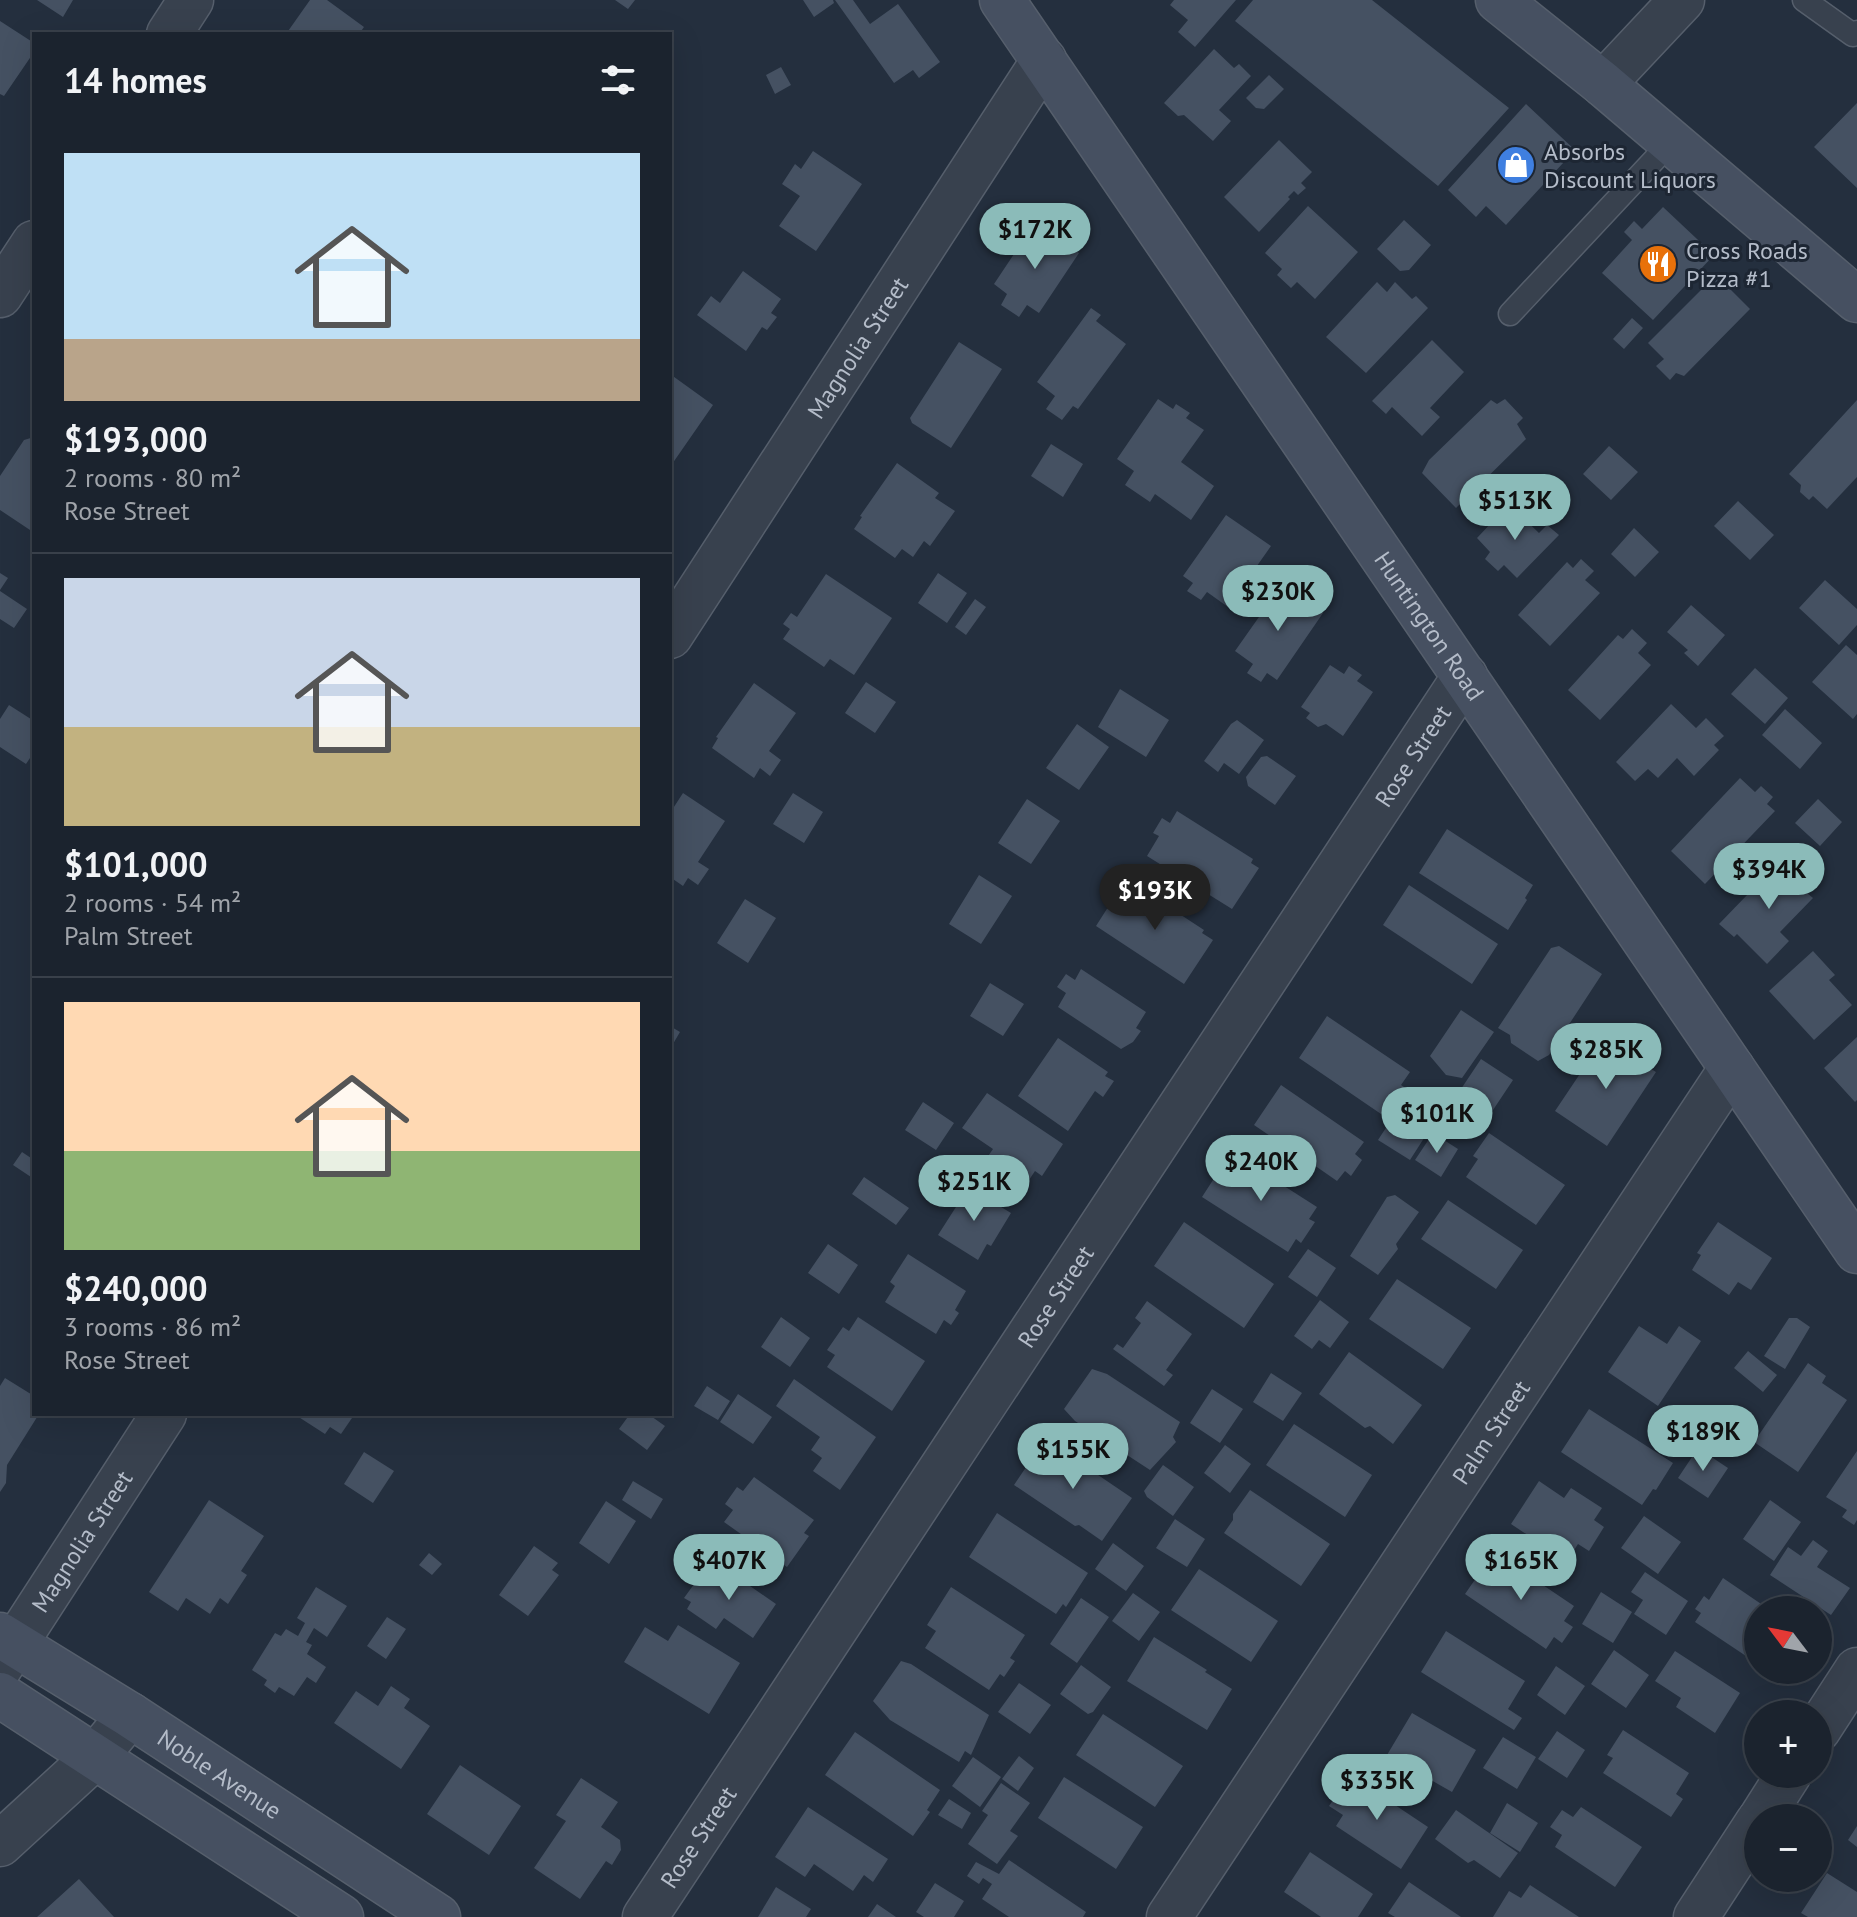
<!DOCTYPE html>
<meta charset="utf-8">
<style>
body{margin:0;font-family:"PT Sans",sans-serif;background:#242b36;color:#f1f3f6;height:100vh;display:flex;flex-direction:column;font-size:30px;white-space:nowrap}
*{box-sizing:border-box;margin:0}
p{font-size:26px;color:#a0a4aa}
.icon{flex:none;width:44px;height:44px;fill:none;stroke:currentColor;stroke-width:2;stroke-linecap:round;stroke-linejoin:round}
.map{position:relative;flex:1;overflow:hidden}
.side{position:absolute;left:32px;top:32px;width:640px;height:1384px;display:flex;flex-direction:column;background:#1b232e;border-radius:0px;box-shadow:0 8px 32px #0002,0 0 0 2px #39404a}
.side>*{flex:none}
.needle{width:52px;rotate:302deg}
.fabs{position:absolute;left:1744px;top:1596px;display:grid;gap:16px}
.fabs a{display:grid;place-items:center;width:88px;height:88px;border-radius:50%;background:#1b232e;box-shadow:0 8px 32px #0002,0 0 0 2px #39404a;font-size:40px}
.price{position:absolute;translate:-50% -68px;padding:0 18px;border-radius:28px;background:#8bbbb9;color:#111;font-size:26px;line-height:52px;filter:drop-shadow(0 2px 4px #0008)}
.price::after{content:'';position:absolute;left:50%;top:48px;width:24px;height:18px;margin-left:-12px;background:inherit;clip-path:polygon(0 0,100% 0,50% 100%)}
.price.active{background:#222;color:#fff}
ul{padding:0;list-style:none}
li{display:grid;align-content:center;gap:16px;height:424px;padding:0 32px}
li+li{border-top:2px solid #39404a}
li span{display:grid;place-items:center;height:248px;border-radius:0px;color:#555}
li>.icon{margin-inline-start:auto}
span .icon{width:144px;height:144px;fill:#fffc;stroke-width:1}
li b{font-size:34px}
h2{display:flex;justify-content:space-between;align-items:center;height:96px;padding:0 32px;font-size:34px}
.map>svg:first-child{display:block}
.building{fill:#455162}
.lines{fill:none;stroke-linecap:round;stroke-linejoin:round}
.lane-casing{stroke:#565f6c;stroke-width:25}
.street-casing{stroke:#565f6c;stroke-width:47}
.secondary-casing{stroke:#565f6c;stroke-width:47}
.lane{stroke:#38414e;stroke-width:22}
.street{stroke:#38414e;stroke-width:44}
.secondary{stroke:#465061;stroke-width:44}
.labels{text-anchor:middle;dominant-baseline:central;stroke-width:6;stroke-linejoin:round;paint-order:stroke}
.poi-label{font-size:24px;fill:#b4bcc9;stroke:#1d2633;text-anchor:start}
.street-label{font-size:24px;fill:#b4bcc9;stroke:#1d2633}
</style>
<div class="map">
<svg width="1857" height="1917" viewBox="0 0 1857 1917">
<rect width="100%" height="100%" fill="#242f3e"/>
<path class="building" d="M37,0H73L63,17Z
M310,0H327L364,27L359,34H286Z
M615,0H635L628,9Z
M803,0H833L834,3L814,17Z
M835,0H853L870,24L898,4L940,62L919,78L913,70L894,83Z
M1174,0H1236L1195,47L1178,32L1188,20L1170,5Z
M1253,0H1372L1509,108L1438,186L1235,21Z
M0,21L34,43V52L4,96L0,94Z
M1214,49L1234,68L1239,64L1251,76L1219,110L1231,121L1213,141L1184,115L1178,116L1164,103Z
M781,67L791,85L775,94L766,75Z
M1269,75L1284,89L1264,109L1256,108L1246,98Z
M1857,103V188L1814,147Z
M1526,104L1575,150L1506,225L1486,206L1476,217L1448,190Z
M1279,140L1312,172L1301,183L1306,188L1298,195L1294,191L1288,197L1290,199L1259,232L1224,197Z
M813,151L862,184L816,251L779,226L800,196L782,184L795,164L801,169Z
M1308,206L1358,252L1315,299L1297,282L1291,288L1277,275L1282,269L1265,253Z
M1663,207L1714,255L1653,320L1602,273L1632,240L1624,232L1634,221L1642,229Z
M1404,220L1431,245L1409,270L1400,271L1377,249Z
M1034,224L1079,253L1039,313L1027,305L1019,317L1001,305L1007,294L994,284Z
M743,271L781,299L771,313L777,317L767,330L762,327L746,351L697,315L711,296L720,303Z
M1716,275L1750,309L1684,376L1676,373L1670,380L1656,366L1664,359L1648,343Z
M1377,282L1387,292L1395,282L1412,299L1416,296L1428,308L1366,373L1326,337Z
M1091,308L1101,315L1096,321L1126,344L1078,409L1073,406L1062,420L1046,409L1055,396L1037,382Z
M1632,318L1643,328L1624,349L1613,339Z
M1432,340L1464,372L1430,408L1440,417L1422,436L1392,407L1386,414L1372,401Z
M959,342L1002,369L951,448L912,423L910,418Z
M670,374L713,405L670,467Z
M1158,399L1173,409L1176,404L1190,413L1186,418L1204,430L1181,462L1214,486L1191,520L1155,494L1150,502L1125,485L1134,471L1117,459Z
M1505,399L1523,418L1517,424L1526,439L1456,508L1422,473L1429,460L1491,400L1497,404Z
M1857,400V477L1827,509L1813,496L1809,500L1800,492L1801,485L1789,474Z
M34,437V531L33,532L0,510V476L24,440Z
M1051,444L1083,464L1063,497L1031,476Z
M1609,446L1638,472L1611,500L1583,474Z
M897,463L939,493L935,498L955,511L930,546L924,541L913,557L902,549L895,558L854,529L862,517L860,516Z
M1738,501L1774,535L1750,560L1714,526Z
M1509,504L1539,533L1547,525L1559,535L1517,578L1504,565L1498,571L1485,559L1490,552L1477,538Z
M1226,515L1271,546L1228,607L1207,592L1201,600L1187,591L1193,583L1183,576Z
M1634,528L1659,552L1635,577L1611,554Z
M1581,559L1594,571L1585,580L1600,593L1550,646L1518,615L1567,562L1573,568Z
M0,573L8,578L0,590Z
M938,573L967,593L947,623L918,603Z
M826,574L892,618L854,675L830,659L824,667L783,639L790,629L783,624L791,613L797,617Z
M1285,580L1298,589L1294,593L1323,613L1277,680L1267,673L1261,682L1247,673L1253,664L1235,651Z
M1825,580L1857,609V625L1839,645L1799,608Z
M0,591L27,609L14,628L0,619Z
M975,599L986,607L966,635L955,627Z
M1691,605L1725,635L1698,666L1684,653L1688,650L1667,632Z
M1632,629L1647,643L1638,653L1651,665L1600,720L1568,690L1618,635L1623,639Z
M1846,645L1857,655V714L1853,719L1812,682Z
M1330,665L1344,674L1349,666L1362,675L1357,681L1373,692L1343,736L1326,724L1318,727L1306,718L1310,713L1301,707Z
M1755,668L1788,698L1765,724L1731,694Z
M866,682L896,702L875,733L845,713Z
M754,683L796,713L769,751L781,760L770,776L760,768L754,778L712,748L718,738L716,737Z
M1120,689L1169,720L1146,757L1098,727Z
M1671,704L1696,728L1706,718L1724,736L1714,745L1719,750L1694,776L1677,758L1658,778L1648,769L1635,781L1616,762Z
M9,705L34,721V752L26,764L0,747V719Z
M1785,709L1822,743L1800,769L1762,735Z
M1237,720L1264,740L1239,774L1224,763L1218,772L1204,761L1231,724Z
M1077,724L1109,747L1079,790L1046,768Z
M1267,756L1296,776L1275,805L1248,786L1246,777L1261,757Z
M1740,778L1755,792L1761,786L1773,797L1767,804L1775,811L1705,884L1671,851Z
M683,793L725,821L698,862L709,869L698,885L688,878L683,886L670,877V813Z
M793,793L823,812L804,843L773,824Z
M1027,799L1060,821L1031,864L998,843Z
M1818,799L1842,822L1820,846L1795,823Z
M1177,811L1253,859L1251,863L1259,868L1232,909L1147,856L1159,836L1153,833L1162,818L1170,823Z
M1447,829L1533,885L1525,898L1527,900L1508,930L1419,873Z
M1777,864L1788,875L1796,867L1815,885L1807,893L1813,898L1780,932L1789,941L1767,964L1737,934L1734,937L1719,924Z
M979,875L1012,896L981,944L949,924Z
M1126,879L1204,930L1202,933L1213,940L1184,984L1096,926Z
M1409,885L1498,944L1472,984L1383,925Z
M745,899L776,918L748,963L717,943Z
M1559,946L1602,974L1549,1055L1538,1061L1511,1043L1510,1035L1498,1028L1551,948Z
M1813,951L1835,975L1829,980L1852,1005L1814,1040L1769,991Z
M1081,969L1146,1012L1136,1028L1141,1031L1133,1042L1121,1049L1058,1007L1066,993L1057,987L1066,974L1075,980Z
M990,983L1024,1004L1003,1036L970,1016Z
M1461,1010L1494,1032L1462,1078L1446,1075L1430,1056Z
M1327,1016L1410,1072L1401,1085L1407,1089L1395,1105L1390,1101L1381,1114L1299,1058Z
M670,1026L680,1032L670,1049Z
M1857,1037V1100L1855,1102L1824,1068Z
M1058,1038L1108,1072L1105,1076L1114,1081L1103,1097L1095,1091L1068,1131L1018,1096Z
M1604,1038L1623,1051L1627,1046L1638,1053L1635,1059L1656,1072L1607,1146L1555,1111Z
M1481,1059L1513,1080L1485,1122L1453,1101Z
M1281,1085L1364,1142L1355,1154L1362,1160L1351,1176L1345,1171L1337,1181L1314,1165L1311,1168L1275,1143L1273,1138L1254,1125Z
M987,1093L1063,1144L1042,1176L1035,1171L1023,1189L984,1162L993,1149L962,1128Z
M923,1102L954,1123L936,1150L905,1130Z
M1395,1114L1426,1135L1410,1160L1378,1140Z
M1433,1133L1458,1149L1441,1177L1415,1160Z
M1489,1133L1565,1185L1536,1225L1466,1177L1478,1159L1473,1156Z
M22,1152L34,1160V1179L13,1165Z
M1231,1152L1317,1207L1309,1219L1315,1222L1301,1243L1296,1239L1288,1252L1202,1197Z
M864,1177L909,1208L896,1225L852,1194Z
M963,1184L1011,1213L991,1246L987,1244L978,1260L938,1235L963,1196L957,1193Z
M1395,1195L1419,1212L1396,1244L1398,1249L1378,1275L1350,1256L1387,1197Z
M1448,1200L1523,1250L1496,1289L1421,1239Z
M1184,1222L1274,1284L1244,1328L1154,1266Z
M1718,1222L1772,1258L1751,1290L1738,1282L1729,1295L1692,1270L1701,1255L1697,1253Z
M828,1244L858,1265L839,1294L808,1273Z
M1308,1249L1336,1268L1317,1297L1288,1277Z
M908,1254L966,1291L955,1310L959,1313L951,1325L944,1320L936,1334L885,1302L895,1286L890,1282Z
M1397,1279L1471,1328L1443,1369L1369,1319Z
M1320,1300L1349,1322L1330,1348L1319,1340L1312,1349L1294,1336Z
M1147,1301L1192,1334L1166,1370L1173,1375L1164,1386L1113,1349L1117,1344L1123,1348L1141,1323L1135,1318Z
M781,1317L810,1338L790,1367L761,1347Z
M858,1317L925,1361L892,1411L827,1367L835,1355L827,1350L843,1327L849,1331Z
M1789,1318H1797L1810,1327L1785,1369L1764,1356Z
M1639,1326L1667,1344L1679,1326L1701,1341L1658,1406L1608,1372Z
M1748,1351L1777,1375L1763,1392L1734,1368Z
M1349,1352L1422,1405L1393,1444L1370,1426L1365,1428L1319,1394Z
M1808,1363L1826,1376L1822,1383L1847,1400L1798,1472L1754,1442Z
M1092,1369L1107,1374L1180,1422L1173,1437L1176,1442L1150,1470L1075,1421L1064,1409Z
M1271,1373L1302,1393L1283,1421L1253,1402Z
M5,1378L34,1396V1414H39L7,1465L6,1483L0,1492V1386Z
M794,1379L876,1437L840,1490L813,1471L822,1458L811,1450L820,1437L776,1406Z
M707,1386L730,1401L718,1420L694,1406Z
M1212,1389L1243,1409L1220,1443L1190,1423Z
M738,1394L772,1417L753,1444L720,1422Z
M1589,1409L1673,1463L1656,1490L1653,1489L1642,1505L1561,1452Z
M294,1414H346L352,1418L341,1434L330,1427L325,1434Z
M630,1414H648L665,1426L647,1450L619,1429Z
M1294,1424L1372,1475L1345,1517L1266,1465Z
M1045,1439L1132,1498L1102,1541L1079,1525L1075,1526L1014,1485Z
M1225,1445L1251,1464L1230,1493L1204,1473Z
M1698,1448L1728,1468L1708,1498L1678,1478Z
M1857,1451V1520L1854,1525L1842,1517L1847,1510L1826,1497Z
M364,1452L394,1471L373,1503L344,1484Z
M1163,1465L1194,1487L1173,1516L1147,1497L1144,1491Z
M754,1477L814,1520L804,1533L809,1536L787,1567L724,1522L733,1510L725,1504L737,1487L743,1491Z
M633,1481L663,1499L651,1519L622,1500Z
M1539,1481L1564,1498L1571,1488L1602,1508L1594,1520L1604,1527L1589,1551L1578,1544L1567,1561L1511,1524Z
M1250,1490L1330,1544L1301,1586L1224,1533L1233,1520V1514Z
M209,1500L264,1536L241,1571L247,1575L228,1604L220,1598L210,1614L186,1598L178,1611L149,1592Z
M1770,1500L1801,1522L1774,1561L1743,1539Z
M606,1501L636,1521L609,1564L579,1543Z
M997,1513L1088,1573L1066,1607L1063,1604L1056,1614L969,1557Z
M1644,1516L1681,1542L1658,1574L1621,1548Z
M1175,1519L1205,1539L1187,1567L1156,1548Z
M1813,1540L1828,1551L1817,1567L1850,1588L1831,1615L1770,1575L1788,1547L1801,1556Z
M1113,1543L1144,1566L1126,1591L1095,1569Z
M534,1546L558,1563L552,1570L559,1575L528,1616L499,1595Z
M1494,1552L1574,1606L1564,1621L1573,1627L1562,1643L1554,1637L1546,1649L1465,1594Z
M429,1553L442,1564L432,1575L419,1565Z
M717,1563L776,1604L753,1638L724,1618L716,1629L687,1609L691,1602L684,1598L697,1580L703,1584Z
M1199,1569L1278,1621L1251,1662L1171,1610Z
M1645,1572L1688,1601L1666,1635L1634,1614L1643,1600L1631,1592Z
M1723,1578L1770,1610H1758V1664L1695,1622L1701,1613L1695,1609L1704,1596L1709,1600Z
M316,1587L347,1606L327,1637L314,1628L306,1642L312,1645L307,1654L326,1667L316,1683L307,1677L294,1696L279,1687L275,1693L264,1685L267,1680L252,1670L275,1633L281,1636L286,1629L298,1636L305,1623L297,1618Z
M951,1587L1025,1635L1010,1658L1015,1661L1004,1677L1000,1674L989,1690L925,1648L936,1631L927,1625Z
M1601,1592L1632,1612L1613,1643L1582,1624Z
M1133,1593L1160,1612L1139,1641L1112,1621Z
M1081,1598L1109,1617L1077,1663L1050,1644Z
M387,1617L406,1629L386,1659L367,1646Z
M678,1625L740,1663L709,1714L624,1662L645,1627L668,1641Z
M1446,1631L1525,1681L1508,1709L1522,1718L1514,1730L1421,1672Z
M1154,1637L1207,1670L1205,1672L1232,1689L1207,1730L1127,1681Z
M1614,1650L1649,1675L1626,1708L1591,1684Z
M1675,1651L1740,1693L1715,1733L1676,1707L1681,1698L1655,1681Z
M901,1661L911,1664L989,1715L971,1755L965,1751L959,1762L890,1720L873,1701Z
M1081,1665L1111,1687L1093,1712L1088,1714L1060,1694Z
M1556,1666L1585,1686L1565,1715L1537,1695Z
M1019,1683L1051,1705L1030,1734L998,1712Z
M391,1686L410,1699L404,1708L430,1726L401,1769L334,1723L356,1691L378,1706Z
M1412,1713L1476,1750L1452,1792L1387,1755Z
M1103,1714L1183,1766L1155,1807L1076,1755Z
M1623,1730L1689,1773L1676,1794L1683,1799L1671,1817L1603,1773L1613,1758L1607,1755Z
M1557,1731L1585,1750L1567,1778L1538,1759Z
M855,1732L940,1790L927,1810L930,1812L913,1836L825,1775Z
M1503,1737L1536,1757L1517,1789L1483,1768Z
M1019,1756L1034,1768L1018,1791L1002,1779Z
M973,1757L1001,1777L980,1807L952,1786Z
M460,1765L521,1806L489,1855L427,1814Z
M1350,1775L1428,1827L1401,1869L1336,1826L1343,1815L1329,1806Z
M1064,1777L1143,1827L1116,1869L1038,1818Z
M581,1778L618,1802L601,1827L620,1840L621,1850L612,1865L606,1861L580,1899L534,1868L566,1821L556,1815Z
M1001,1783L1030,1803L1010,1831L1018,1836L997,1864L968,1844L988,1815L982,1811Z
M949,1799L971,1813L962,1829L938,1815Z
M1507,1803L1538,1823L1520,1852L1490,1833Z
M808,1807L888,1859L873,1882L864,1875L853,1891L814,1864L805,1877L775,1857Z
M1581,1807L1642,1847L1615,1887L1555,1847L1562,1835L1550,1827L1562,1810L1573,1817Z
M1456,1810L1518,1853L1500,1878L1474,1860L1468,1863L1435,1839Z
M1857,1826V1847L1848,1840Z
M1310,1852L1373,1894L1358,1917H1321L1284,1892Z
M1009,1860L1086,1912L1083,1917H1009L982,1899L992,1884L983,1878L979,1884L967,1876L976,1862L999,1874Z
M1827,1873L1857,1892V1917H1808L1801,1913Z
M79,1879L114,1917H37Z
M1409,1882L1461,1917H1395L1388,1913Z
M935,1883L964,1901L954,1917H924L916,1912Z
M1530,1885L1579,1917H1493L1509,1891L1521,1898Z
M776,1887L811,1909L806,1917H758Z
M877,1904L896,1917H868Z"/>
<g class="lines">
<defs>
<path id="lane" d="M1804,0L1853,35L1857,32
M1510,314L1671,142"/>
<g id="street">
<path d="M169,34L191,0"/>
<path d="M1603,84L1682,0"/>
<path d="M0,295L34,243"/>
<path id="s1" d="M670,636L1044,60"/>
<path id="s2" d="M0,1667L164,1414"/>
<path d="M1818,1730L1857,1670"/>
<path d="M1761,1818L1789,1774"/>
<path d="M0,1844L96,1756L130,1715"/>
<path id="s3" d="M645,1917L1465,676"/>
<path id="s4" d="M1169,1917L1732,1068"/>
<path d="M1696,1917L1758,1822"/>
</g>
<g id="secondary">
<path id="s5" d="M1002,0L1857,1251"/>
<path d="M1498,0L1603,84L1857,300"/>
<path id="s6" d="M0,1635L130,1715L438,1917"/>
<path d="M0,1695L341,1917"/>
</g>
</defs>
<use href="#lane" class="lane-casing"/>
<use href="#street" class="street-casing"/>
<use href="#secondary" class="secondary-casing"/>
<use href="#lane" class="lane"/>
<use href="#street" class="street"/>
<use href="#secondary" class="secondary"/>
</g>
<defs>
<symbol id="shop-disc" viewBox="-11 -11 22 22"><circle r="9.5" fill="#3f7fe0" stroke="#1d2633"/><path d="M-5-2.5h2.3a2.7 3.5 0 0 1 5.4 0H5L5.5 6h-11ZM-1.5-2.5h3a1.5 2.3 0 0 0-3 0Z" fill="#fff"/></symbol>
<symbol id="restaurant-disc" viewBox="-11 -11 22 22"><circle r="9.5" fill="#e8710a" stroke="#1d2633"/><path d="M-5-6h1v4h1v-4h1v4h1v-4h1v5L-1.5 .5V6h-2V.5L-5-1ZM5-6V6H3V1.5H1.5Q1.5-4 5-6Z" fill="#fff"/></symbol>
</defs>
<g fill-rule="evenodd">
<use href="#shop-disc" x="1494" y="143" width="44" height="44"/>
<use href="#restaurant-disc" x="1636" y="242" width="44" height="44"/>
</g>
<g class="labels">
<g class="poi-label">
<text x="1544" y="151">Absorbs<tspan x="1544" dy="28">Discount Liquors</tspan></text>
<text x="1686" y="250">Cross Roads<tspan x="1686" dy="28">Pizza #1</tspan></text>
</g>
<g class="street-label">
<text stroke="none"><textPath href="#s1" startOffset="344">Magnolia Street</textPath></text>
<text stroke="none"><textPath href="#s5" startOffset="758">Huntington Road</textPath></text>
<text stroke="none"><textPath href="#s3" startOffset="1392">Rose Street</textPath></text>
<text stroke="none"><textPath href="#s3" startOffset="744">Rose Street</textPath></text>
<text stroke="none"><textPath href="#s4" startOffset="582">Palm Street</textPath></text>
<text stroke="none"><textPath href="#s2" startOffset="150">Magnolia Street</textPath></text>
<text stroke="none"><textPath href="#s6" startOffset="260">Noble Avenue</textPath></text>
<text stroke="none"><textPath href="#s3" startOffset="96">Rose Street</textPath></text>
</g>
</g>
</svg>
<div class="fabs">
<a><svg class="needle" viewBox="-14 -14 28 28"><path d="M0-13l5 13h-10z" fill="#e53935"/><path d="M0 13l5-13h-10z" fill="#a0a4aa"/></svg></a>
<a>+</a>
<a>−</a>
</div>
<b class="price" style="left:1035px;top:271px">$172K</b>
<b class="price" style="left:1515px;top:542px">$513K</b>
<b class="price" style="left:1278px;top:633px">$230K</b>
<b class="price" style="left:1769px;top:911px">$394K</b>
<b class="price active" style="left:1155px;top:932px">$193K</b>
<b class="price" style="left:1606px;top:1091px">$285K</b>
<b class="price" style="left:1437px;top:1155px">$101K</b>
<b class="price" style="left:1261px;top:1203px">$240K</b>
<b class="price" style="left:974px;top:1223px">$251K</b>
<b class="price" style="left:1703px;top:1473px">$189K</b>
<b class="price" style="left:1073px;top:1491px">$155K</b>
<b class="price" style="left:729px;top:1602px">$407K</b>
<b class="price" style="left:1521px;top:1602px">$165K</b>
<b class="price" style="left:1377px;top:1822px">$335K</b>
<section class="side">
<h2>14 homes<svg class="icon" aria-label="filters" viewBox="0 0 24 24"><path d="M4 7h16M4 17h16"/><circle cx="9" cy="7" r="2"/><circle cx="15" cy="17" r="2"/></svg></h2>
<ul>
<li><span style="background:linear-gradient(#bfe0f5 75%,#b9a48a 0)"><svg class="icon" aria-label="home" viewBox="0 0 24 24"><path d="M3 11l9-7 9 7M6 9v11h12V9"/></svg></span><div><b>$193,000</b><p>2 rooms · 80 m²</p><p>Rose Street</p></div></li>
<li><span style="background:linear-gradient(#c9d6e8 60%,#c2b280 0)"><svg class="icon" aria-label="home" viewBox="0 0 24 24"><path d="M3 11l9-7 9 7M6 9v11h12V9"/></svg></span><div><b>$101,000</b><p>2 rooms · 54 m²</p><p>Palm Street</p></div></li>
<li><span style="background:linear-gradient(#ffd9b3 60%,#8fb573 0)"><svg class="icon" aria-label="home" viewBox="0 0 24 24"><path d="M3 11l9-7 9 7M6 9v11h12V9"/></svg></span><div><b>$240,000</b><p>3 rooms · 86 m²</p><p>Rose Street</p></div></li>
</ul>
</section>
</div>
